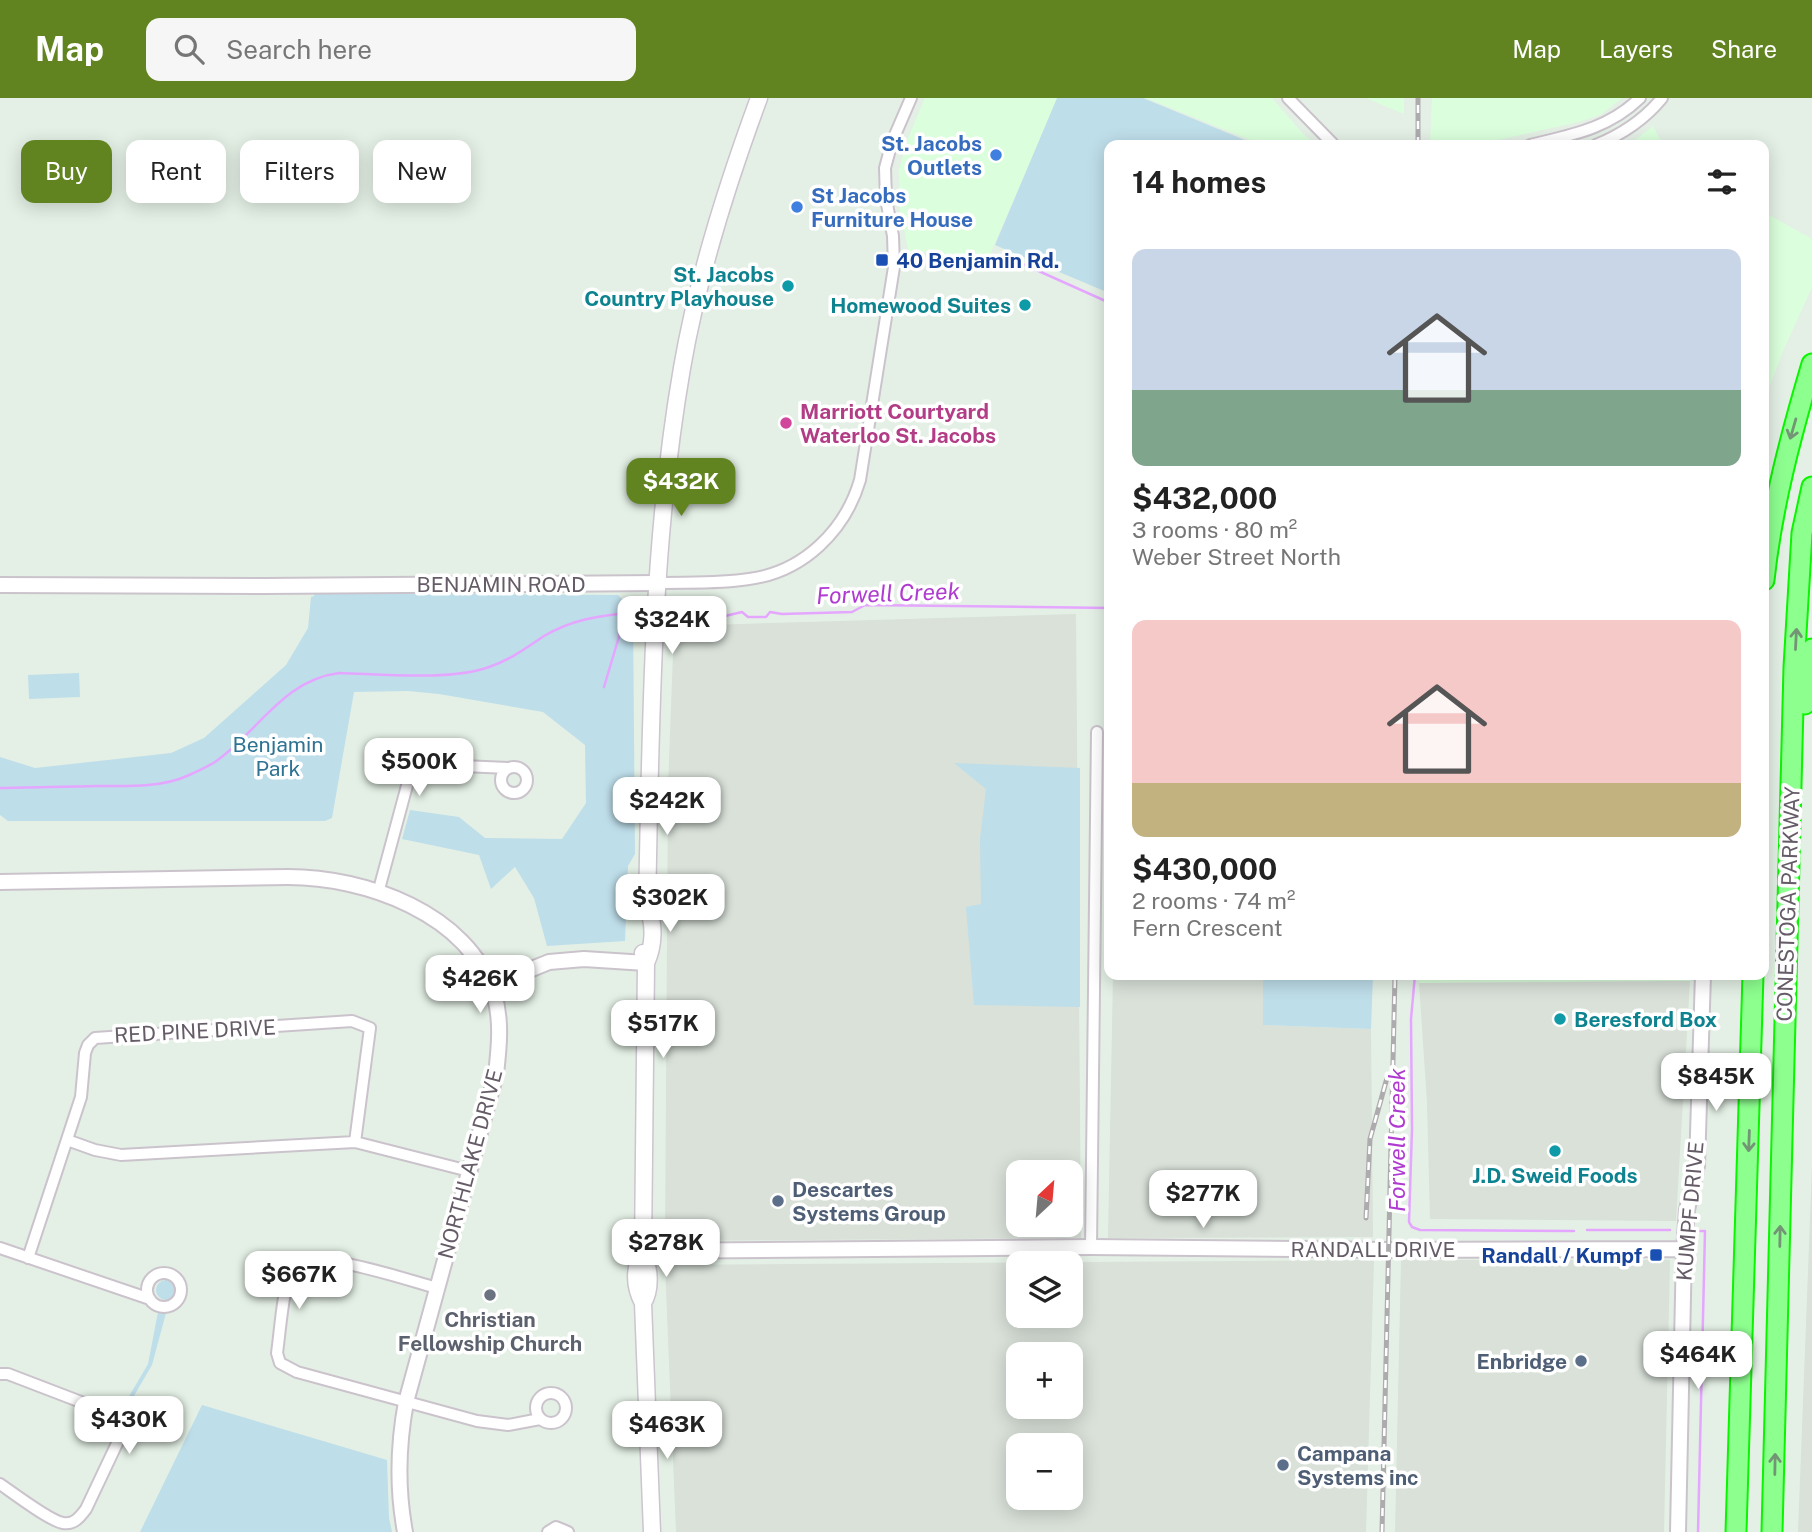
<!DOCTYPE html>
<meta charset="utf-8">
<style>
body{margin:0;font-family:"Public Sans",sans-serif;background:#f6f6f6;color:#222;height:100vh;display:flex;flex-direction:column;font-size:26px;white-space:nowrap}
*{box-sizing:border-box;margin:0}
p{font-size:23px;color:#767676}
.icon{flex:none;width:38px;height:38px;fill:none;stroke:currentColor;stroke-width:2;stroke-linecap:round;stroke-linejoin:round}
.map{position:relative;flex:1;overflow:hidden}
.drawer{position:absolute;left:1104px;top:42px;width:665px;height:840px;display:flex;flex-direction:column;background:#fff;border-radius:14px;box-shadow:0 4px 18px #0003}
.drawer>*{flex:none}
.guide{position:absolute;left:21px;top:42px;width:665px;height:63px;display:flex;gap:14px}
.needle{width:46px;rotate:26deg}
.controls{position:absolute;left:1006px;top:1062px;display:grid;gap:14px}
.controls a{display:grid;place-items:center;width:77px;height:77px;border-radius:14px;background:#fff;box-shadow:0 4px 18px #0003;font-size:35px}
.price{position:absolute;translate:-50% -60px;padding:0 16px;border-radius:14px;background:#fff;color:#222;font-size:23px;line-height:46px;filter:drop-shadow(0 2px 4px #0008)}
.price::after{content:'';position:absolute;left:50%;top:42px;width:21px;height:16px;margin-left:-10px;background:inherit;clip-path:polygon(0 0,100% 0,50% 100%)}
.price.current{background:#618421;color:#fff}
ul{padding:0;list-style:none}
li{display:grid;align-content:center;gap:14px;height:371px;padding:0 28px}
li span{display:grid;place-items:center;height:217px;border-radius:14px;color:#555}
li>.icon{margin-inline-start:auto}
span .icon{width:126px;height:126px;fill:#fffc;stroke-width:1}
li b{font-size:30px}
h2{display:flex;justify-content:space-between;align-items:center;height:84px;padding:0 28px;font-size:30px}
.tag{padding:0 24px;border-radius:14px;background:#fff;box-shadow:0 4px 18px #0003;font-size:24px;line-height:63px}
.tag.current{background:#618421;color:#fff}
header{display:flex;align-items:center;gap:42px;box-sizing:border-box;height:98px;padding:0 35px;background:#618421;color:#fff}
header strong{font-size:33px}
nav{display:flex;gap:38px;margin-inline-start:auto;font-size:24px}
.search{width:490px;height:63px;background:#f6f6f6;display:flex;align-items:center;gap:18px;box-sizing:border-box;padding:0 24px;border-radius:14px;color:#767676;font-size:26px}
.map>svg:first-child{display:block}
.commercial{fill:#dbffdc}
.industrial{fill:#d9e1d9;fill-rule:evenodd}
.green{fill:#bedeea}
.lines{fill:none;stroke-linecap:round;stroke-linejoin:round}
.stream{stroke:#e5a6ff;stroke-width:2.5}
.minor-casing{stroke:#cbc3cc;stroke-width:14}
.tertiary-casing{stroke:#cbc3cc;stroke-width:18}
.secondary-casing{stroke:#ccc4ce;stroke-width:19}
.motorway-casing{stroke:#0af500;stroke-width:23}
.minor{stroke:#fff;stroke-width:10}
.tertiary{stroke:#fff;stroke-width:14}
.secondary{stroke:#fff;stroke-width:16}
.motorway{stroke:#8dff8f;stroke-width:19}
.rail-casing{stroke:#aeabae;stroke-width:5}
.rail{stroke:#fff;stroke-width:2.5;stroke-dasharray:8;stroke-linecap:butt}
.oneway{stroke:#739575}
.shop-dot{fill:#3f7fe0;stroke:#fff;stroke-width:2.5}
.transit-dot{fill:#1a4fb4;stroke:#fff;stroke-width:2.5}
.culture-dot{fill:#0f9aa8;stroke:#fff;stroke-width:2.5}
.hotel-dot{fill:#d1479c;stroke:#fff;stroke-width:2.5}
.service-dot{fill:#5c6f8a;stroke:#fff;stroke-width:2.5}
.worship-dot{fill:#6b7280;stroke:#fff;stroke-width:2.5}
.labels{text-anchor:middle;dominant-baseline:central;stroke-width:7;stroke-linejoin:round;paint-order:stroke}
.shop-label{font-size:21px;font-weight:bold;fill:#366cbe;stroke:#fff;text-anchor:end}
.transit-label{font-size:21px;font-weight:bold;fill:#164399;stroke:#fff;text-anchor:start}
.culture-label{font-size:21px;font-weight:bold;fill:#0d838f;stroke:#fff;text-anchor:end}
.hotel-label{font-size:21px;font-weight:bold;fill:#b23c85;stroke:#fff;text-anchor:start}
.street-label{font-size:21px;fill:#655c67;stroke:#fff}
.park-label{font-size:21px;fill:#2f7393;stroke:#fff}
.service-label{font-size:21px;font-weight:bold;fill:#4e5e75;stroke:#fff;text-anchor:start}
.worship-label{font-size:21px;font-weight:bold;fill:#5b616d;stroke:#fff}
.water-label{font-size:23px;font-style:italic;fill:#af3bd0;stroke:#fff}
</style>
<header>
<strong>Map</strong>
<div class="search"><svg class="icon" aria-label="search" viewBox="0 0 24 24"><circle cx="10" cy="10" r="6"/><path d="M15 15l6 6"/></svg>Search here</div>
<nav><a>Map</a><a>Layers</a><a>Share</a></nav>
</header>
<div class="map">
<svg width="1812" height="1434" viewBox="0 0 1812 1434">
<rect width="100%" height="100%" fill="#e4f0e5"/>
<path class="commercial" d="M925,0H1058L982,175L933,153L909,156L900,111L899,72L907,43Z
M1146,0H1272L1303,36L1317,47H1263Z
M1366,0H1404V16Z
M1432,0H1622L1600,17L1578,24L1476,47H1430Z
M1653,28L1663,47H1626L1638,40Z
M1764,114L1812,141V189L1783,253L1764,304Z
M1419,877H1690V883L1419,885Z"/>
<path class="industrial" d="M1076,516L1081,1140L665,1143L668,690L674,528ZM1018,1074H1071V1127H1018Z
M1113,877H1263V927L1371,931L1373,1139L1108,1140Z
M1690,883L1676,1123L1430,1121L1427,1005L1419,885Z
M1812,1069V1434H1798Z
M1374,1162L1366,1434H676L665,1167ZM1018,1166H1071V1218H1018ZM1071,1256V1309H1018V1256ZM1018,1348H1071V1400H1018Z
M1401,1162H1670L1664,1434H1395Z"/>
<path class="green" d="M1057,0H1143L1257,47H1110L1109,195L995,147Z
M314,495L618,497L633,511L635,756L628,768L625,843L547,848L534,800L515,769L491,791L479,757L402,741L410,712L459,719L485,740L562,741L586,705L585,647L543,614L439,596L408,593L354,594L332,720L325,723H8L0,717V659L35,670L171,655L204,640L286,567L308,530L311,499L314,498Z
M79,575L80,599L29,601L28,577Z
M954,665L1080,670V909L974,907L966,809L981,806L980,741L986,691Z
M1263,877H1373L1371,931L1263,927Z
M156 1192a10 10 0 1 1 20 0a10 10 0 1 1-20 0Z
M158,1214L166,1215L152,1267L124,1315L121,1312L148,1266Z
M202,1307L387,1362L389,1420L392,1434H140Z"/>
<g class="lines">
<path class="stream" d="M1014,162L1110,205
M673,516L721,519L742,514L748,519H766L770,514L782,516L852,514L865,507L1110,510
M604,589L626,515
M0,690C32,689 64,689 97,688C125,688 160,690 187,678C196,674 207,669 215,664C258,634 283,582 339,575C380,576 451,583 489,569C510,562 526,550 544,538C571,522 600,517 631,515
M1415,877L1411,921L1412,1031L1409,1124L1412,1129L1420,1132L1574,1133
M1587,1132H1670
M1693,1133H1705L1698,1434"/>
<defs>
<path id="minor" d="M1288,0L1334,47
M1530,47C1571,37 1608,31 1640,0
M1596,47C1623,36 1644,22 1662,0
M657,485C687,484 719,486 749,481C803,474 845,433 860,382L894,169L893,138L886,101L885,70L892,44L911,0
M501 682a13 13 0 1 1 26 0a13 13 0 1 1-26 0Z
M378,795L412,669L418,666L508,670
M67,1042L95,1052L121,1057L355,1044L469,1073
M1091,1149L1097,634
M0,1150L150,1201
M28,1160L81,999L85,955L88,947L95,940L352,923L370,930L355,1044
M147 1192a17 17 0 1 1 34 0a17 17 0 1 1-34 0Z
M437,1190C412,1184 307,1146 292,1171C283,1186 280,1235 277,1255L280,1265L297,1274L477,1323L508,1327L540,1321
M0,1276H8L115,1317L122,1327L121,1337L86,1411C80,1419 74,1427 63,1425C50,1423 13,1395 0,1386
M536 1310a15 15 0 1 1 30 0a15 15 0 1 1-30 0Z
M548,1434L556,1429L568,1434"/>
<path id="tertiary" d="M0,487L265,488L657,485
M0,784L288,779C365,779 468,815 494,896C502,922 499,950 496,976L406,1304C398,1347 397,1391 405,1434
M490,888L549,864L584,861L646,865
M643,1153L1091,1149L1390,1152L1684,1151
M1678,1434L1684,1151L1687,1112L1697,1068L1703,877"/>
<path id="secondary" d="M646,865C654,848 655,826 647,808C651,628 651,448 682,270C697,182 728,84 759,0
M643,1153C634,1170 634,1188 643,1205L652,1434
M643,1205C652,1190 649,1169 643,1153L646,865L643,855"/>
<path id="motorway" d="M1764,482C1772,408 1791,337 1812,266
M1805,606L1812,551
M1736,1434L1753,877
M1772,1434L1794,569L1802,435L1812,389"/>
</defs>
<use href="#minor" class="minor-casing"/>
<use href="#tertiary" class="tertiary-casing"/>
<use href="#secondary" class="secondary-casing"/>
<use href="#motorway" class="motorway-casing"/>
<use href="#minor" class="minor"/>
<use href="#tertiary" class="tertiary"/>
<use href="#secondary" class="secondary"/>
<use href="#motorway" class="motorway"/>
<defs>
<path id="rail" d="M1418,47V0
M1366,1120L1370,1041L1387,980
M1382,1434L1395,877"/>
</defs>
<use href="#rail" class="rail-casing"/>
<use href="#rail" class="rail"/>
</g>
<defs><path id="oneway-shaft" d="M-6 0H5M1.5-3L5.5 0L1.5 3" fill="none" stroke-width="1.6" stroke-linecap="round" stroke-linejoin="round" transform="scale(1.75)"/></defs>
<g class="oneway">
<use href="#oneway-shaft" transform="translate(1793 331) rotate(106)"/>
<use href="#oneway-shaft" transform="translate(1796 541) rotate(-87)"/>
<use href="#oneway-shaft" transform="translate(1749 1043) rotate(92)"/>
<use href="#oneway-shaft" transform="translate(1780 1138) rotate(-89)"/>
<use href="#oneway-shaft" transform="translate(1775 1366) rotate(-89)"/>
</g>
<g class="shop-dot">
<circle cx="996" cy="57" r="7"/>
<circle cx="797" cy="109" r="7"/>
</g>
<g class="transit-dot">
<rect x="875" y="155" width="14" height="14" rx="3.5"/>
<rect x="1649" y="1150" width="14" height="14" rx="3.5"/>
</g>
<g class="culture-dot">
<circle cx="788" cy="188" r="7"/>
<circle cx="1025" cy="207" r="7"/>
<circle cx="1560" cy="921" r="7"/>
<circle cx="1555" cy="1053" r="7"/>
</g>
<circle class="hotel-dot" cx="786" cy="325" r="7"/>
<g class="service-dot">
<circle cx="778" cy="1103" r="7"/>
<circle cx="1581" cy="1263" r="7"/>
<circle cx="1283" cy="1367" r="7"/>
</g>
<circle class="worship-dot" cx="490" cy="1197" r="7"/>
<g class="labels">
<g class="shop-label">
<text x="982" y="45">St. Jacobs<tspan x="982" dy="24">Outlets</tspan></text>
<text x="811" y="97" text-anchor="start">St Jacobs<tspan x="811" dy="24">Furniture House</tspan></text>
</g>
<g class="transit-label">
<text x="896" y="162">40 Benjamin Rd.</text>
<text x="1642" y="1157" text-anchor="end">Randall / Kumpf</text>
</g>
<g class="culture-label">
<text x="774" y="176">St. Jacobs<tspan x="774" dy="24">Country Playhouse</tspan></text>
<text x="1011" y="207">Homewood Suites</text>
<text x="1574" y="921" text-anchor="start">Beresford Box</text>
<text x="1555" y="1077" text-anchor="middle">J.D. Sweid Foods</text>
</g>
<g class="hotel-label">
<text x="800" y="313">Marriott Courtyard<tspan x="800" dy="24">Waterloo St. Jacobs</tspan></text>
</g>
<g class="street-label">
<text x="501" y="486">BENJAMIN ROAD</text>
<text transform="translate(1788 806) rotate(-88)">CONESTOGA PARKWAY</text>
<text transform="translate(195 933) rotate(-3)">RED PINE DRIVE</text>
<text transform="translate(470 1066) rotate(-75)">NORTHLAKE DRIVE</text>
<text transform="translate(1690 1113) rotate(-85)">KUMPF DRIVE</text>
<text x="1373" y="1151">RANDALL DRIVE</text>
</g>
<g class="park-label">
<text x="278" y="646">Benjamin<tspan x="278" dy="24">Park</tspan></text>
</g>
<g class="service-label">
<text x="792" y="1091">Descartes<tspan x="792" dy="24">Systems Group</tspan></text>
<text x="1567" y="1263" text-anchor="end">Enbridge</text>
<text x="1297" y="1355">Campana<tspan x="1297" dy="24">Systems inc</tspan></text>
</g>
<g class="worship-label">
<text x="490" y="1221">Christian<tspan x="490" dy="24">Fellowship Church</tspan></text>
</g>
<g class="water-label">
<text transform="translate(888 495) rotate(-2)">Forwell Creek</text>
<text transform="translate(1396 1042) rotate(-90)">Forwell Creek</text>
</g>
</g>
</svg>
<div class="controls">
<a><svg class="needle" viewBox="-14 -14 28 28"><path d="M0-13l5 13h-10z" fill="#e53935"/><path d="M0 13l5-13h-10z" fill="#767676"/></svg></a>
<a><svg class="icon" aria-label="layers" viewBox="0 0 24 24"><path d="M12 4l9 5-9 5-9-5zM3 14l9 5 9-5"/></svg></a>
<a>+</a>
<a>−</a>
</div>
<b class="price current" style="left:681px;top:420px">$432K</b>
<b class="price" style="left:672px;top:558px">$324K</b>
<b class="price" style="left:419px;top:700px">$500K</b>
<b class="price" style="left:667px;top:739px">$242K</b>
<b class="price" style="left:670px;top:836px">$302K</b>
<b class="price" style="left:480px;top:917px">$426K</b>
<b class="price" style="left:663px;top:962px">$517K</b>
<b class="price" style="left:1716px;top:1015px">$845K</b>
<b class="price" style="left:1203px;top:1132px">$277K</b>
<b class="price" style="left:666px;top:1181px">$278K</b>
<b class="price" style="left:299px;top:1213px">$667K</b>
<b class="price" style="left:1698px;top:1293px">$464K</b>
<b class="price" style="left:129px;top:1358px">$430K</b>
<b class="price" style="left:667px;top:1363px">$463K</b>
<div class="guide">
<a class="tag current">Buy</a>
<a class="tag">Rent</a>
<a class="tag">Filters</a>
<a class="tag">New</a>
</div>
<section class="drawer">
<h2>14 homes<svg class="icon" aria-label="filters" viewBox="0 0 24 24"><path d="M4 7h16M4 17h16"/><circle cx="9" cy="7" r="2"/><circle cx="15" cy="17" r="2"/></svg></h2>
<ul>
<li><span style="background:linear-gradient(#c9d6e8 65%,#7fa58c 0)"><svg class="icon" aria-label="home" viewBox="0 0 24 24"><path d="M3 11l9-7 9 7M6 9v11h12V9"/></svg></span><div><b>$432,000</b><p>3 rooms · 80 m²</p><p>Weber Street North</p></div></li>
<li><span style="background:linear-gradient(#f6c9c9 75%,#c2b280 0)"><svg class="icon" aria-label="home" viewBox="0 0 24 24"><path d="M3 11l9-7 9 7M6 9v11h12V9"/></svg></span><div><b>$430,000</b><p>2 rooms · 74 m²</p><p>Fern Crescent</p></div></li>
</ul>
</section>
</div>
